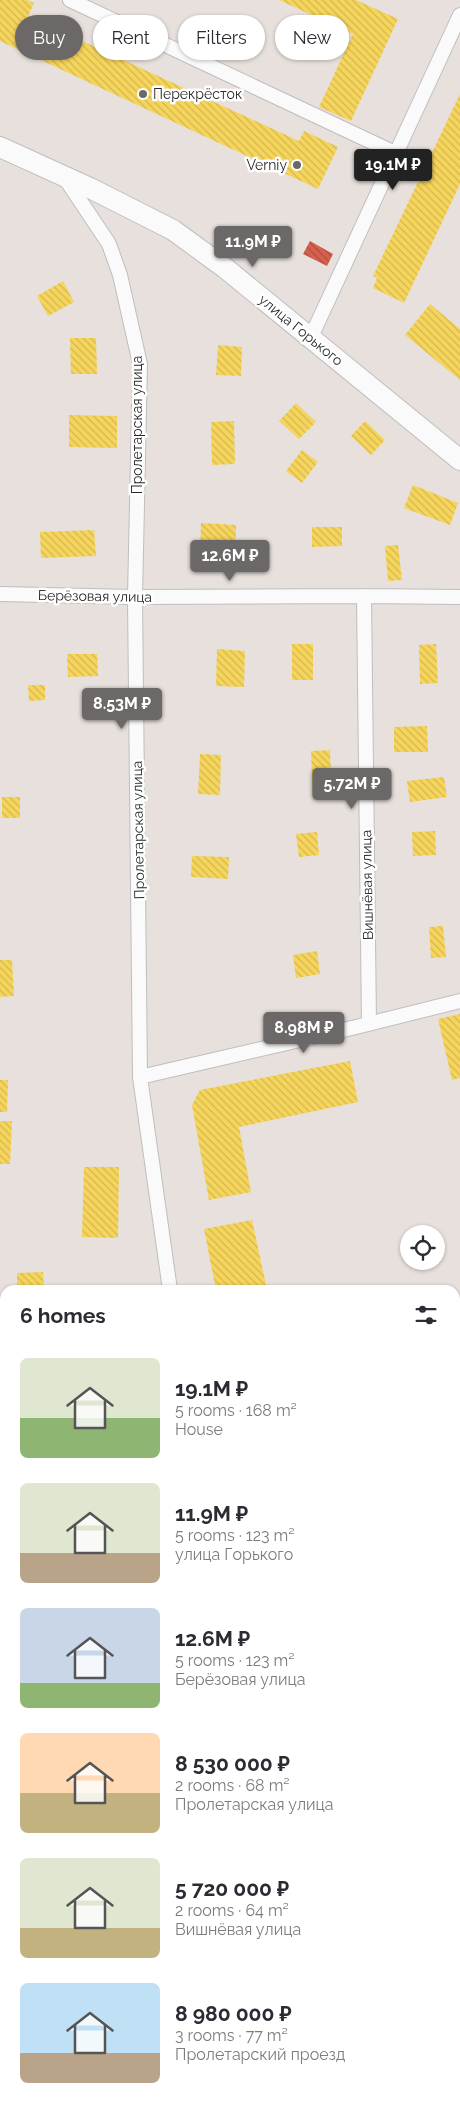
<!DOCTYPE html>
<meta charset="utf-8">
<style>
body{margin:0;font-family:Raleway,sans-serif;background:#f2f2f3;color:#2b2b33;height:100vh;display:flex;flex-direction:column;font-size:19px;white-space:nowrap}
*{box-sizing:border-box;margin:0}
p{font-size:16px;color:#7c7c81}
.icon{flex:none;width:28px;height:28px;fill:none;stroke:currentColor;stroke-width:2;stroke-linecap:round;stroke-linejoin:round}
.map{position:relative;flex:1;overflow:hidden}
.panel{position:absolute;left:0px;top:1285px;width:460px;height:820px;display:flex;flex-direction:column;background:#fff;border-radius:15px 15px 0 0;box-shadow:0 1px 4px #0004}
.panel>*{flex:none}
.hud{position:absolute;left:15px;top:15px;width:430px;height:45px;display:flex;gap:10px}
.fabs{position:absolute;left:400px;top:1225px;display:grid;gap:10px}
.fabs a{display:grid;place-items:center;width:45px;height:45px;border-radius:50%;background:#fff;box-shadow:0 1px 4px #0004;font-size:25px}
.price{position:absolute;translate:-50% -42px;padding:0 11px;border-radius:5px;background:#6b6867;color:#fff;font-size:16px;line-height:32px;filter:drop-shadow(0 1px 2px #0008)}
.price::after{content:'';position:absolute;left:50%;top:30px;width:15px;height:11px;margin-left:-8px;background:inherit;clip-path:polygon(0 0,100% 0,50% 100%)}
.price.on{background:#222;color:#fff}
ul{padding:0;list-style:none}
li{display:flex;align-items:center;gap:15px;height:125px;padding:0 20px}
li span{display:grid;place-items:center;flex:none;width:140px;height:100px;border-radius:8px;color:#555}
li>.icon{margin-inline-start:auto}
span .icon{width:60px;height:60px;fill:#fffc;stroke-width:1}
li b{font-size:21px}
h2{display:flex;justify-content:space-between;align-items:center;height:60px;padding:0 20px;font-size:21px}
.pill{padding:0 18px;border-radius:22px;background:#fff;box-shadow:0 1px 4px #0004;font-size:18px;line-height:45px}
.pill.on{background:#6b6867;color:#fff}
.map>svg:first-child{display:block}
.homes{fill:url(#homes-back-hatch)}
.shops{fill:url(#shops-back-hatch)}
.lines{fill:none;stroke-linecap:round;stroke-linejoin:round}
.street-casing{stroke:#bfbebf;stroke-width:16}
.secondary-casing{stroke:#bfbebf;stroke-width:22}
.street{stroke:#fbfafa;stroke-width:14}
.secondary{stroke:#fbfafa;stroke-width:20}
.poi-dot{fill:#6b6867;stroke:#fff;stroke-width:2}
.labels{text-anchor:middle;dominant-baseline:central;stroke-width:5;stroke-linejoin:round;paint-order:stroke}
.poi-label{font-size:14px;fill:#282828;stroke:#fff;text-anchor:start}
.street-label{font-size:14px;fill:#282828;stroke:#fff}
</style>
<div class="map">
<svg width="460" height="2105" viewBox="0 0 460 2105">
<defs>
<pattern id="homes-back-hatch" width="6" height="6" patternUnits="userSpaceOnUse" patternTransform="scale(1.25)"><rect width="6" height="6" fill="#f6d55c"/><path d="M-1 5l2 2M0 0l6 6M5-1l2 2" fill="none" stroke="#d3b750"/></pattern>
<pattern id="shops-back-hatch" width="6" height="6" patternUnits="userSpaceOnUse" patternTransform="scale(1.25)"><rect width="6" height="6" fill="#d6604d"/><path d="M-1 5l2 2M0 0l6 6M5-1l2 2" fill="none" stroke="#ae4f40"/></pattern>
</defs>
<rect width="100%" height="100%" fill="#e7e0dc"/>
<path class="homes" d="M0,0H27L34,3L28,16L299,141L304,131L338,147L318,189L0,41Z
M279,0H356L398,19L351,121L319,107L353,34Z
M460,94V184L404,303L373,288L377,278L373,276Z
M63,281L74,302L48,316L37,296Z
M430,304L460,329V380L405,335Z
M70,338H96L97,374H71Z
M218,345L242,347L241,376L216,375Z
M296,403L316,422L299,439L279,421Z
M69,415L117,416V448L69,447Z
M234,421L235,464L212,465L211,422Z
M365,421L385,440L371,455L351,436Z
M302,450L318,462L302,483L286,471Z
M413,485L458,503L450,525L404,508Z
M201,523L236,525L235,557L200,555Z
M312,527H342V546L312,547Z
M94,530L96,556L41,558L40,532Z
M398,545L402,580L388,581L385,546Z
M292,644H313V680H292Z
M436,644L438,683L420,684L419,645Z
M217,649L245,651L244,687L216,686Z
M67,654H97L98,676L68,677Z
M28,685H45V700L29,701Z
M427,726L428,752H394V727Z
M330,750L332,799L313,800L311,751Z
M200,754L221,755L220,795L198,794Z
M444,777L447,797L410,802L407,781Z
M2,797H20V818H2Z
M435,831L436,855L413,856L412,832Z
M317,832L319,855L299,857L296,834Z
M192,856L229,857L228,879L191,877Z
M443,926L446,957L431,958L429,927Z
M317,951L320,974L296,978L293,955Z
M0,960H12L14,996L0,997Z
M460,1014V1078L452,1080L438,1019Z
M350,1061L358,1102L239,1127L251,1192L209,1200L192,1105L200,1090Z
M0,1080H8L7,1112H0Z
M0,1121H12L10,1164H0Z
M84,1167H119L118,1238L82,1237Z
M252,1220L267,1290H216L204,1229Z
M43,1272L44,1290H17V1273Z
M0,1341H5V1366H0Z
M457,1341L460,1344V1463L455,1464V1342Z
M3,1465H5V1486H3Z
M460,1563V1582L455,1574V1566Z
M455,1639L460,1648L455,1651Z
M0,1647H4L5,1675H0Z
M455,1753H460V1784H455Z
M460,1927V1961L457,1962L455,1955V1929Z
M0,1999H5V2022H0Z
M29,2100H56V2105H29Z
M366,2100H390L391,2105H367Z"/>
<path class="shops" d="M310,241L333,254L327,266L303,254Z"/>
<g class="lines">
<defs>
<path id="street" d="M70,0L395,153
M65,178L109,244L120,275L140,364L135,597L140,1077L170,1290
M311,337L460,15
M0,594L135,597L364,596L460,597
M364,596L369,1024
M140,1077L356,1027L460,1001
M0,1422H5
M0,1809H5
M455,1813H460
M244,2100V2105"/>
<path id="secondary" d="M0,147L90,188L173,230L225,268L460,460"/>
</defs>
<use href="#street" class="street-casing"/>
<use href="#secondary" class="secondary-casing"/>
<use href="#street" class="street"/>
<use href="#secondary" class="secondary"/>
</g>
<g class="poi-dot">
<circle cx="143" cy="94" r="5"/>
<circle cx="297" cy="165" r="5"/>
</g>
<g class="labels">
<g class="poi-label">
<text x="153" y="94">Перекрёсток</text>
<text x="287" y="165" text-anchor="end">Verniy</text>
</g>
<g class="street-label">
<text transform="translate(301 330) rotate(39)">улица Горького</text>
<text transform="translate(137 425) rotate(-90)">Пролетарская улица</text>
<text transform="translate(95 596) rotate(1)">Берёзовая улица</text>
<text transform="translate(138 830) rotate(-91)">Пролетарская улица</text>
<text transform="translate(367 885) rotate(-91)">Вишнёвая улица</text>
</g>
</g>
</svg>
<div class="fabs">
<a><svg class="icon" aria-label="locate" viewBox="0 0 24 24"><circle cx="12" cy="12" r="6"/><path d="M12 2v4M12 18v4M2 12h4M18 12h4"/></svg></a>
</div>
<b class="price on" style="left:393px;top:191px">19.1M ₽</b>
<b class="price" style="left:253px;top:268px">11.9M ₽</b>
<b class="price" style="left:230px;top:582px">12.6M ₽</b>
<b class="price" style="left:122px;top:730px">8.53M ₽</b>
<b class="price" style="left:352px;top:810px">5.72M ₽</b>
<b class="price" style="left:304px;top:1054px">8.98M ₽</b>
<div class="hud">
<a class="pill on">Buy</a>
<a class="pill">Rent</a>
<a class="pill">Filters</a>
<a class="pill">New</a>
</div>
<section class="panel">
<h2>6 homes<svg class="icon" aria-label="filters" viewBox="0 0 24 24"><path d="M4 7h16M4 17h16"/><circle cx="9" cy="7" r="2"/><circle cx="15" cy="17" r="2"/></svg></h2>
<ul>
<li><span style="background:linear-gradient(#dfe7d0 60%,#8fb573 0)"><svg class="icon" aria-label="home" viewBox="0 0 24 24"><path d="M3 11l9-7 9 7M6 9v11h12V9"/></svg></span><div><b>19.1M ₽</b><p>5 rooms · 168 m²</p><p>House</p></div></li>
<li><span style="background:linear-gradient(#dfe7d0 70%,#b9a48a 0)"><svg class="icon" aria-label="home" viewBox="0 0 24 24"><path d="M3 11l9-7 9 7M6 9v11h12V9"/></svg></span><div><b>11.9M ₽</b><p>5 rooms · 123 m²</p><p>улица Горького</p></div></li>
<li><span style="background:linear-gradient(#c9d6e8 75%,#8fb573 0)"><svg class="icon" aria-label="home" viewBox="0 0 24 24"><path d="M3 11l9-7 9 7M6 9v11h12V9"/></svg></span><div><b>12.6M ₽</b><p>5 rooms · 123 m²</p><p>Берёзовая улица</p></div></li>
<li><span style="background:linear-gradient(#ffd9b3 60%,#c2b280 0)"><svg class="icon" aria-label="home" viewBox="0 0 24 24"><path d="M3 11l9-7 9 7M6 9v11h12V9"/></svg></span><div><b>8 530 000 ₽</b><p>2 rooms · 68 m²</p><p>Пролетарская улица</p></div></li>
<li><span style="background:linear-gradient(#dfe7d0 70%,#c2b280 0)"><svg class="icon" aria-label="home" viewBox="0 0 24 24"><path d="M3 11l9-7 9 7M6 9v11h12V9"/></svg></span><div><b>5 720 000 ₽</b><p>2 rooms · 64 m²</p><p>Вишнёвая улица</p></div></li>
<li><span style="background:linear-gradient(#bfe0f5 70%,#b9a48a 0)"><svg class="icon" aria-label="home" viewBox="0 0 24 24"><path d="M3 11l9-7 9 7M6 9v11h12V9"/></svg></span><div><b>8 980 000 ₽</b><p>3 rooms · 77 m²</p><p>Пролетарский проезд</p></div></li>
</ul>
</section>
</div>
